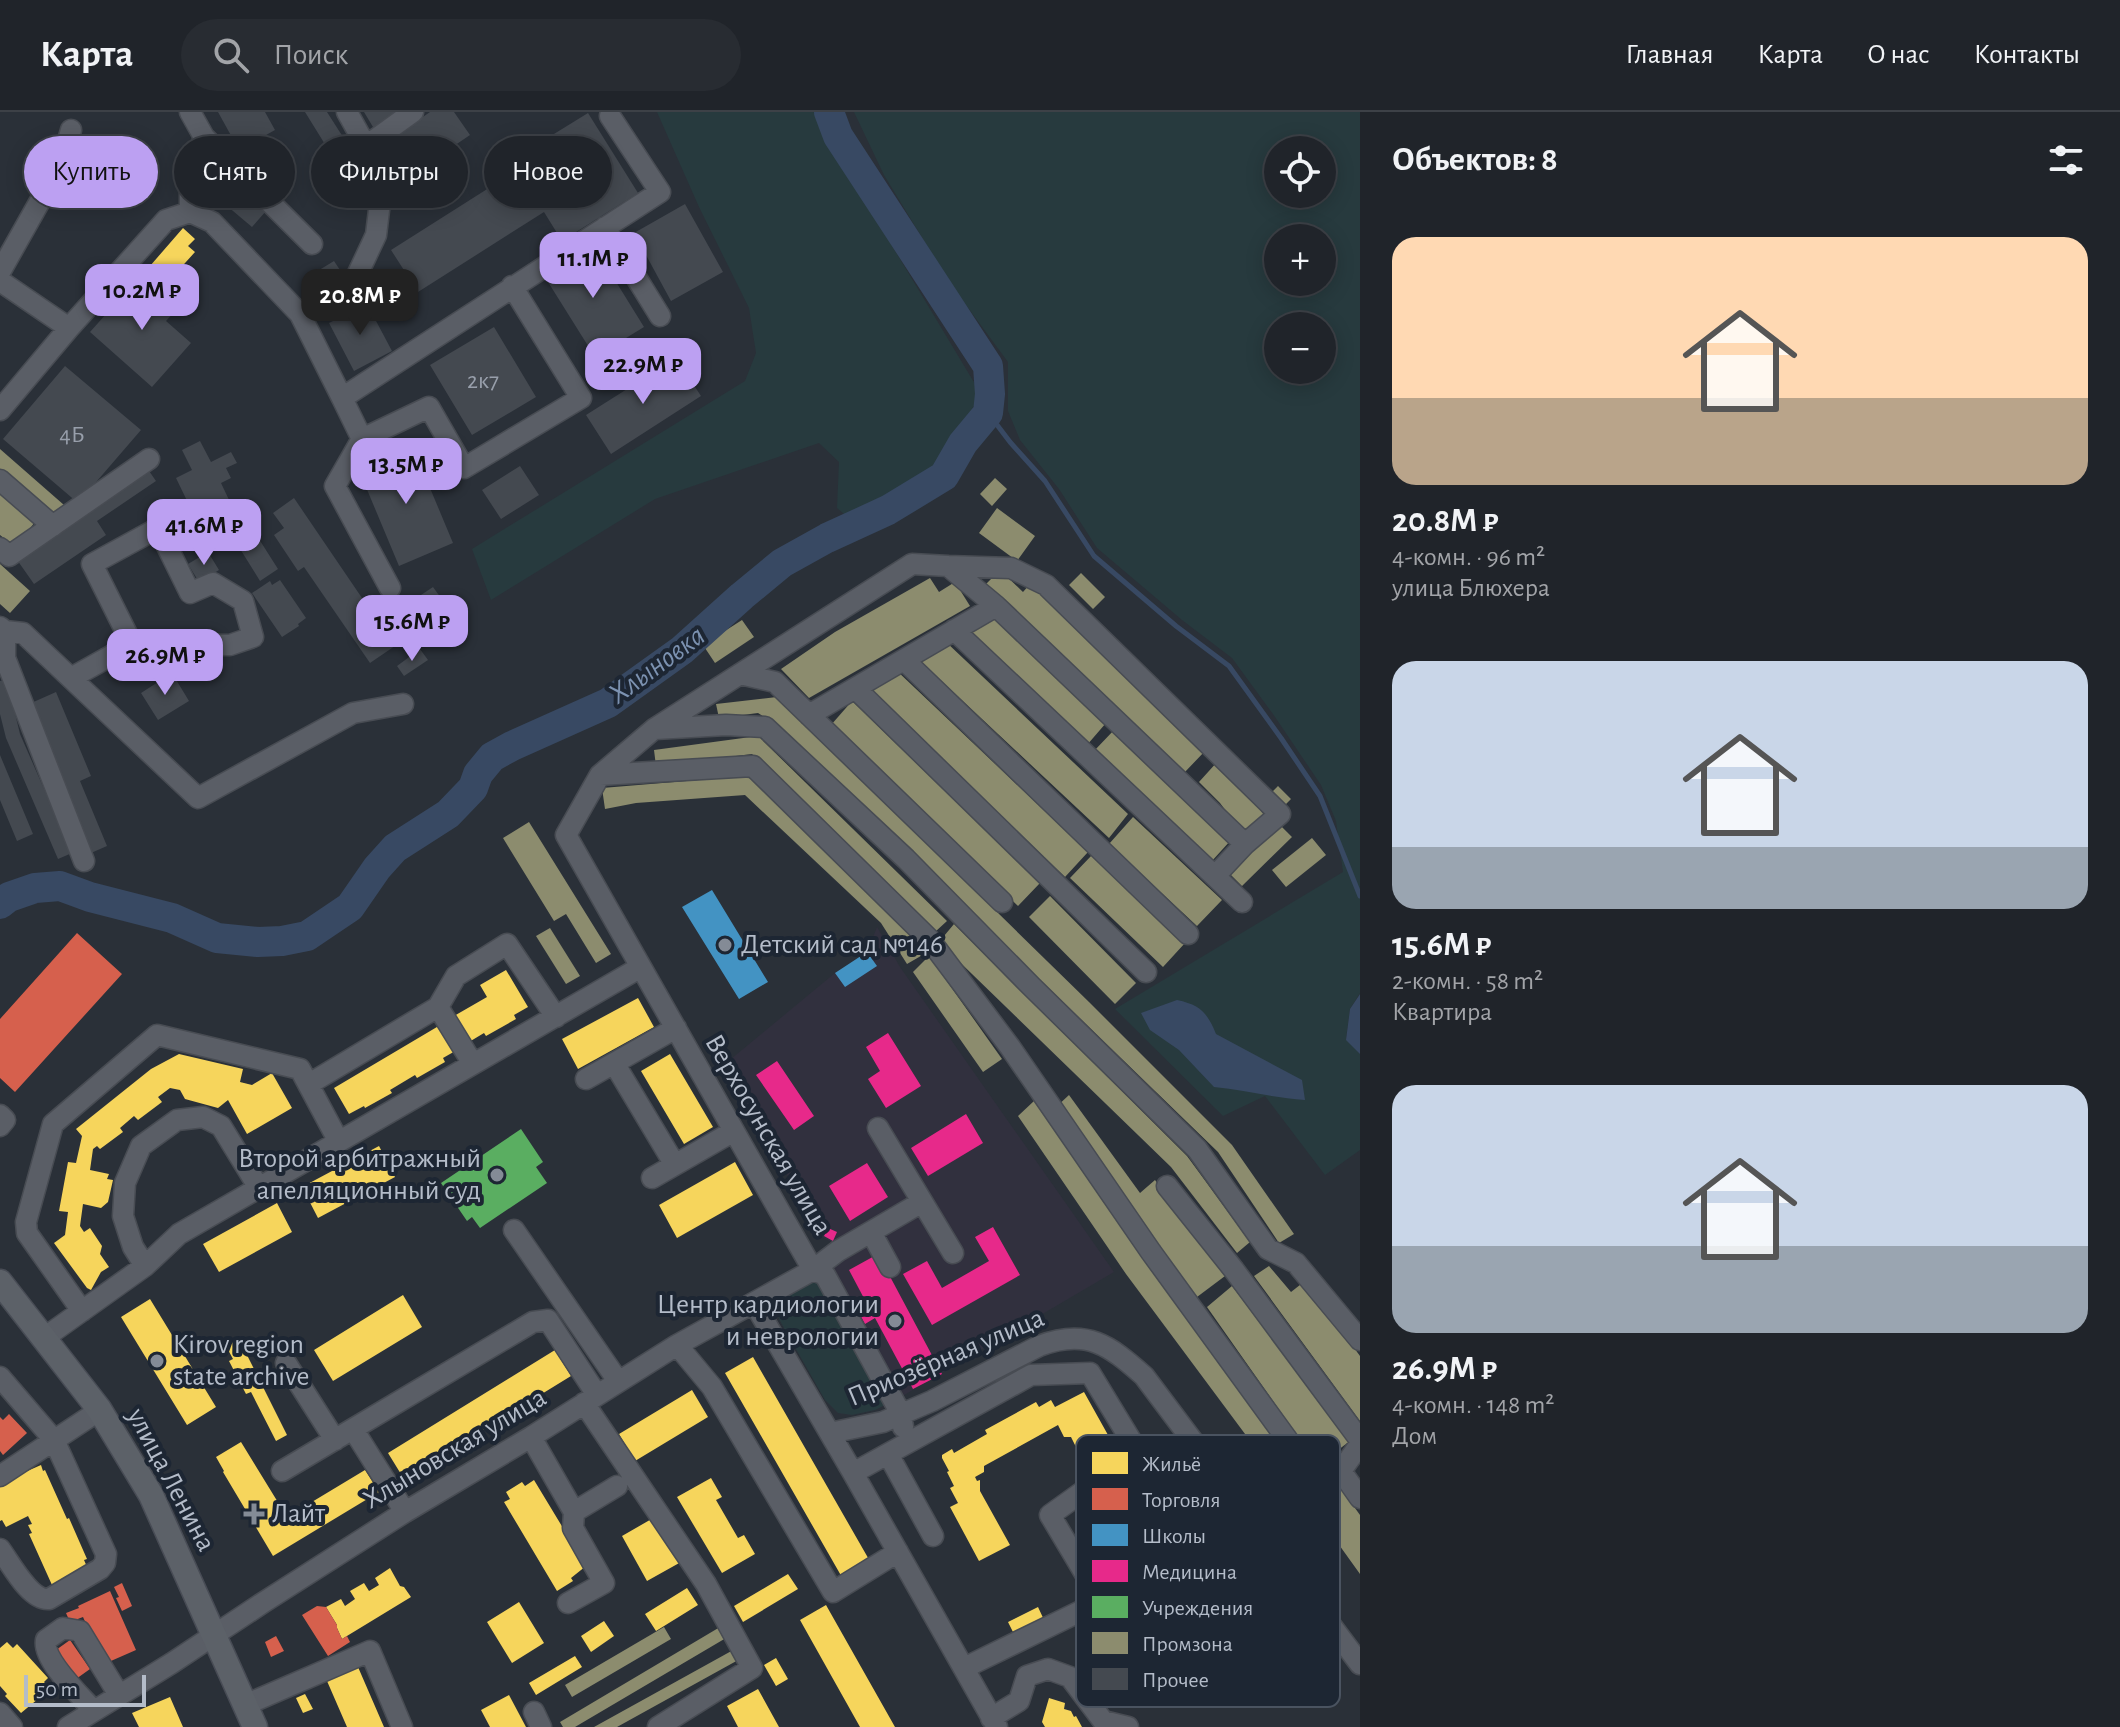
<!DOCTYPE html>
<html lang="ru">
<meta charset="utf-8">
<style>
body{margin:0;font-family:"Alegreya Sans",sans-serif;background:#282c32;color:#f1f3f6;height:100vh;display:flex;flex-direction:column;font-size:30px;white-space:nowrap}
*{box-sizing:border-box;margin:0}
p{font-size:26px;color:#a2a4a8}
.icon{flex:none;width:44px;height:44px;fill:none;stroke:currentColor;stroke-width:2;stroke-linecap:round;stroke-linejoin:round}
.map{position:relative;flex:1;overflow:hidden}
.drawer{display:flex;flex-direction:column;background:#20242a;width:760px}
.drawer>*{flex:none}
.top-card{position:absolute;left:24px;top:24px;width:760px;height:72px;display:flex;gap:16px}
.buttons{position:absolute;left:1264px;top:24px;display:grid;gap:16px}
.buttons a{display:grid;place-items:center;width:72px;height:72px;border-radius:50%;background:#20242a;box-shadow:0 4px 20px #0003,0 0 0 2px #3d4147;font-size:40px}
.scale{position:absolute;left:24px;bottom:20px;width:122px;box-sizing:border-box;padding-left:8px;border:4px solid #b4bcc9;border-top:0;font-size:22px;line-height:28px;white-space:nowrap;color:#b4bcc9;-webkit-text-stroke:6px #1d2633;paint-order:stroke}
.price{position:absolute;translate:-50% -68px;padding:0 18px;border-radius:16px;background:#bca0f2;color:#111;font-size:26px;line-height:52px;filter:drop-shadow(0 2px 4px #0008)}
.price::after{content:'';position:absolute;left:50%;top:48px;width:24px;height:18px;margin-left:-12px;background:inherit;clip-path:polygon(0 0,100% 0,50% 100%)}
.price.active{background:#222;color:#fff}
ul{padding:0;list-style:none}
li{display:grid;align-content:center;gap:16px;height:424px;padding:0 32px}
li span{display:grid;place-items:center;height:248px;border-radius:24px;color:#555}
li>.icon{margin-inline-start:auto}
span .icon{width:144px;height:144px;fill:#fffc;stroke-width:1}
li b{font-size:34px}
h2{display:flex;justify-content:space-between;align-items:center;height:96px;padding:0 32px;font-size:34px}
.tag{padding:0 28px;border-radius:36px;background:#20242a;box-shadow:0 4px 20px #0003,0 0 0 2px #3d4147;font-size:28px;line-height:72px}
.tag.active{background:#bca0f2;color:#111}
header{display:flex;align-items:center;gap:48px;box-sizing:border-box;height:112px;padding:0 40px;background:#20242a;border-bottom:2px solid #3d4147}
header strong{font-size:38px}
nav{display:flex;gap:44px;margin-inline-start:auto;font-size:28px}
.search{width:560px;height:72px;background:#282c32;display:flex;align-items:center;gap:20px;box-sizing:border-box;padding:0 28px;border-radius:44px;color:#a2a4a8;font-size:30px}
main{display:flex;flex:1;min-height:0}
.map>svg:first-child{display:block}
.medical{fill:#31303e}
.green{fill:#273a3e;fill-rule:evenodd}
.water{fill:#384963}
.homes{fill:#f6d55c}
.shops{fill:#d6604d}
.schools{fill:#4393c3}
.health{fill:#e7298a}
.public{fill:#5aae61}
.industry{fill:#8c8c6e}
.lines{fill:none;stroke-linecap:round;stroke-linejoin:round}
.stream{stroke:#384963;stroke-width:5}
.river{stroke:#384963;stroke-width:30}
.building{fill:#444950}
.minor-casing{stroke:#484c53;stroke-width:23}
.major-casing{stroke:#484c55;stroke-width:27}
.minor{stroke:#5a5e66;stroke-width:20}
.major{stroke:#5c6168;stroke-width:24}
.poi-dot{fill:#848b96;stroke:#1d2633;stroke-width:3}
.labels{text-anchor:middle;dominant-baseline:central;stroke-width:8;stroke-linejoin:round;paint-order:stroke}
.number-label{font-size:24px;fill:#989fab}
.poi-label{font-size:28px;fill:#b4bcc9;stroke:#1d2633;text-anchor:start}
.street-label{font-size:28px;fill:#b4bcc9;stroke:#1d2633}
.water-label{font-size:30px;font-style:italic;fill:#7c92b1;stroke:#1d2633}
.key{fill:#1d2633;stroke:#4a5360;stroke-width:2}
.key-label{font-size:22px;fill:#b4bcc9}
</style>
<header>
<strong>Карта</strong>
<div class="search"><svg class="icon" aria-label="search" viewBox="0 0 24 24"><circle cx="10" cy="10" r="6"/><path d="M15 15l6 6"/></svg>Поиск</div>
<nav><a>Главная</a><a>Карта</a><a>О нас</a><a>Контакты</a></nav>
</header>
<main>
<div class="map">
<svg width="1360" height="1615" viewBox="0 0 1360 1615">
<rect width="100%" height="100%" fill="#2a3038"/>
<path class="medical" d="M877,815L900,855L1114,1160L894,1289L875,1298L852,1303L838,1301L825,1288L780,1209L775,1195L833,1131L822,1125L725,952L835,861L867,840Z"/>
<path class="green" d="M657,0H816L825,22L981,282L934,363L850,407L837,396L839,350L819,331L655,387L491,488L472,437L745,269L756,241L749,196L699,95Z
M854,0H1360V881L1350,897L1346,927L1360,942V1038L1325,1063L1265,984L1223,1004L1115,897L1343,760L1336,709L1321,673L1273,602L1232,546L1182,508L1097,436L1059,377L1020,328L1008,299V250L949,170L884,63ZM1278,38H1322V82H1278ZM1278,126H1322V170H1278ZM1278,214H1322V258H1278Z
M818,1163L889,1291L875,1298L852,1303L838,1301L825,1288L780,1209L775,1195L777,1187Z"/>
<path class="water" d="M1360,882V942L1346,928L1350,897Z
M1177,888C1200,893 1207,900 1216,922L1302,968L1305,988C1274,986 1245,978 1214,975L1179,938L1150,918L1141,901Z"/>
<path class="homes" d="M183,116L195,127L188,134L195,140L176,161L169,155L161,164L150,154Z
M506,858L528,895L514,903L516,907L486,924L484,921L469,930L454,904L487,885L480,873Z
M638,886L654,915L578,957L562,927Z
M442,912L457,938L443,946L445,950L417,966L415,963L390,978L392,981L365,996L364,994L349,1002L334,976Z
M179,942L243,957L240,970L252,973L272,961L292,996L247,1022L228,988L218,996L185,987L180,978L170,976L158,985L162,990L138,1008L134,1004L120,1016L123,1020L100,1037L97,1034L93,1037L90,1058L109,1062L107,1067L113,1068L108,1090L101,1096L83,1092L80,1114L84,1120L90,1116L102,1134L100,1142L109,1155L101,1160L91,1178L87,1176L54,1131L65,1123L68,1100L59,1099L68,1050L76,1051L82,1024L76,1017L151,957Z
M670,942L713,1015L684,1032L641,959Z
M379,1034L395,1065L318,1106L302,1075Z
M735,1050L753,1083L677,1126L659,1093Z
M277,1091L292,1120L219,1160L203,1132Z
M403,1183L422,1215L333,1269L314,1238Z
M150,1187L216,1295L187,1313L121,1205Z
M239,1227L287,1323L276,1329L251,1280L246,1282L229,1249L233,1247L226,1234Z
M555,1238L571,1264L404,1367L388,1341Z
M753,1245L871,1451L843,1467L725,1261Z
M692,1278L708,1305L635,1349L619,1322Z
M1084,1280L1108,1323L1078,1339L1071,1325H1064L1058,1313L984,1354V1360L975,1365L977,1369L980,1368V1379L1010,1433L979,1449L950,1395L958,1391L950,1376L954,1374L947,1360L949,1359L942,1346V1343L952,1337L954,1341L987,1322L985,1318L1036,1290L1039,1295L1051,1288L1055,1295Z
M241,1330L287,1405L365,1358L379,1380L273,1444L223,1360L224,1359L216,1345Z
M41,1353L43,1359L45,1358L67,1407L69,1406L87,1447L84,1448L88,1457L52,1473L29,1422L32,1421L28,1413L32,1412L28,1404L6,1415L2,1408L0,1409V1371Z
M711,1366L722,1385L716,1388L738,1426L744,1423L755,1442L722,1461L677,1385Z
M534,1368L586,1454L571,1466L573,1469L557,1479L504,1390L510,1387L506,1380L522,1370L525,1374Z
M655,1405L681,1450L647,1469L622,1424Z
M390,1456L400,1474L404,1475L411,1485L342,1527L337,1516V1513L326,1495L341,1487L345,1494L355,1487L350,1479L364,1471L369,1479L379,1473L375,1466Z
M788,1462L798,1477L743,1510L734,1494Z
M687,1476L698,1493L656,1519L645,1502Z
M519,1490L544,1531L512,1551L487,1510Z
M826,1493L895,1615H860L800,1508Z
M1038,1495L1045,1510L1015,1524L1008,1510Z
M604,1509L614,1524L591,1540L581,1524Z
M7,1530L13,1536L17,1532L48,1566L44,1570L50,1577L21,1601L5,1584L7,1582L0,1574V1536Z
M575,1544L582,1555L536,1583L529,1571Z
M776,1546L788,1567L776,1574L764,1553Z
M358,1555L384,1615H347L327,1569Z
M758,1577L779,1615H738L727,1594Z
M305,1582L313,1597L303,1601L296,1586Z
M509,1583L526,1615H490L481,1598Z
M170,1585L183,1615H139L132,1601Z
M1049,1586L1065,1591L1064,1597L1071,1599L1074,1605L1076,1604L1082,1615H1045L1042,1610Z"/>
<path class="shops" d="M77,821L122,862L15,980L0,966V907Z
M9,1302L27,1321L3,1343L0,1339V1305L3,1308Z
M122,1471L132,1494L122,1499L116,1486L119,1485L114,1475Z
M110,1479L136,1538L104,1552L83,1505L70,1510L66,1501L79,1496L78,1494Z
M317,1494L326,1495L337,1513V1516L342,1527L347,1524L350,1530L328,1544L302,1503Z
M276,1524L284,1539L271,1545L265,1530Z
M70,1528L90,1557L76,1567L56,1538Z"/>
<path class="schools" d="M712,778L768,870L739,887L682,795Z
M867,840L877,854L845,875L835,861Z"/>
<path class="health" d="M888,921L921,974L886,996L868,967L880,959L866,935Z
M777,949L814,1004L794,1018L756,963Z
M966,1002L983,1031L928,1064L911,1036Z
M867,1051L888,1085L850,1109L829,1074Z
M993,1115L1020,1163L932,1213L903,1162L927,1149L942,1176L989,1149L975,1125Z
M828,1116L837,1120L833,1129L824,1124Z
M878,1142L942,1262L913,1277L875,1206L865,1212L857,1197L867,1192L849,1158Z"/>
<path class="public" d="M521,1017L543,1050L536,1055L547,1071L480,1116L472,1105L467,1109L441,1071Z"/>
<path class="industry" d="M0,337L64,393L54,404L0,357Z
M995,366L1007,377L992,394L980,382Z
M0,381L35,410L15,435L0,423Z
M997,396L1035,424L1017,449L979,421Z
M0,452L30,479L10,501L0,492Z
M1000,458L1023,480L1030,472L1206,638L1184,661L985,473Z
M1081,461L1105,485L1093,497L1069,473Z
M930,466L939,480L955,470L970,494L809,586L781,557L835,520Z
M993,502L1106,611L1087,633L963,518Z
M742,508L754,525L715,551L703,533Z
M946,530L1128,702L1109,726L918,547Z
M896,558L1088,740L1065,765L872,580Z
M777,585L1089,890L1232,1033L1294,1122L1279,1131L1218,1040L776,612L758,601L719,606L716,592Z
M852,589L1040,771L1018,794L831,613Z
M1115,617L1231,728L1211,750L1094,639Z
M758,624L947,809L935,820L752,642L656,654L654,638Z
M1218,649L1244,675L1266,706L1243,722L1220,691L1199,670Z
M735,665L759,667L902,806L926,841L907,852L881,811L745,683L636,691L605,697L602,676Z
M1278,674L1291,687L1284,694L1271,681Z
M1133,705L1222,788L1197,814L1109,732Z
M529,710L611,842L596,851L566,802L554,809L503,726Z
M1279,712L1292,725L1242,774L1229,761Z
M1312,726L1326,743L1286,775L1272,758Z
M1092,743L1185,831L1163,855L1070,766Z
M1050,784L1136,871L1115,892L1029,805Z
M954,812L1187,1044L1250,1130L1237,1141L1171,1055L939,830Z
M550,816L580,864L566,872L536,824Z
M929,844L1002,947L983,960L913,860Z
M1069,983L1140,1081L1155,1068L1225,1164L1197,1185L1055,996Z
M1034,989L1141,1142L1310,1370L1292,1385L1126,1162L1018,1004Z
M1269,1154L1291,1180L1305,1169L1360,1244V1309L1254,1164Z
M1232,1174L1350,1329L1318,1353L1207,1195Z
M1337,1371L1360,1403V1462L1309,1391Z
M664,1515L671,1527L572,1585L565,1573Z
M720,1515L726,1526L575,1615H563L560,1610Z
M735,1537L740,1547L617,1615H594Z"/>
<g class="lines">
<path class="stream" d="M988,301L1010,330L1045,369L1094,444L1176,514L1229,554L1281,626L1320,684L1360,784"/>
<path class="river" d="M0,792L9,785L35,776L60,774L90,785L172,806L217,826L258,830L282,829L307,824L350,795L377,756L395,736L448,702L473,676L478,662L492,645L512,634L608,591L682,538L742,484L782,451L827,426L888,398L944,364L963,331L988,301L990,282L988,254L838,24L829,0"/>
</g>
<path class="building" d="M218,0H265L275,18L239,38Z
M305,0H327L373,72L350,86L324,46L331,42Z
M364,0H397L376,20Z
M430,0H454L470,23L417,59L391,20L410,14Z
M588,1L638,81L562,129L544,100L418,180L391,138L503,67L491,49L523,29L528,38Z
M209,51L266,99L252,115L195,67Z
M685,92L723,160L671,189L634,121Z
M592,131L644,215L595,245L543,162Z
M334,149L344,164L320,179L311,163Z
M139,165L176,198L166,209L191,231L152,275L90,220Z
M367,192L392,239L354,259L329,211Z
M494,215L536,285L472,323L430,253Z
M676,246L701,284L611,342L586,303Z
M65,254L141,318L78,391L3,327Z
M200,329L211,350L231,340L237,351L226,356L231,366L221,371L240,411L206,428L176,366L192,358L182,338Z
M412,333L453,431L399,454L358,356Z
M520,354L539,383L501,407L482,378Z
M147,356L156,369L97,409L106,423L34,472L15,445Z
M294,386L379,511L433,475L449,497L370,551L304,455L298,459L274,423L284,416L273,401Z
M250,413L278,457L260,469L232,424Z
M208,440L219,458L199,470L188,452Z
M280,468L306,506L298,512L299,514L282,525L252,481L270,469L272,473Z
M420,537L428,548L404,564L397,554Z
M172,561L189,589L158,608L141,581Z
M7,568L20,622L72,741L58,747L6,626L0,602V569Z
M56,580L91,664L80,669L107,734L91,741L29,592Z
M0,643L33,722L17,729L0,688Z"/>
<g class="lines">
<defs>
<path id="minor" d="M190,0L204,25L190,67V100
M204,25L312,132
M366,34L413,0
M605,115L660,204
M0,160L62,50L71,18
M0,169L69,216
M300,202L353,172L376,123L383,65L347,0
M342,286L362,327L429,295L464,356L581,286L512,174
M0,298L69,216L166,108L190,100L212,110L300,202L342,286L660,80L610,4
M362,327L335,374L390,476
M0,368L53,414
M0,436L9,444L149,347
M948,454L1011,456L1046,473L1280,702L1245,732
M0,515L5,519V546L84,749
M954,518L1242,790
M5,519L23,521L198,686L353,601L403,592
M904,548L1188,822
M740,562L775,570L1002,790
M71,566L132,532L92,452L158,416L190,481L213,471L243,489L253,525L230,533L132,532
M855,576L1146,860
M809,603L996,494
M655,617L726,613L765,615L906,747L1031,874L1197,1037L1268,1137L1296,1151L1360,1228
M600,663L753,654L929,827L1010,935L1151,1140L1316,1367L1341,1359
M438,895L473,952
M614,951L675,1053
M586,967L676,916
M309,972L438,895L456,864L507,832L556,905
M0,1003L5,1008L0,1014
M878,1016L953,1141
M652,1066L734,1019
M1167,1074L1234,1158L1360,1328
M514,1118L618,1269
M871,1120L890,1155
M145,1154L133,1135L123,1104L125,1071L141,1034L177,1008L203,1005L221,1014L259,1076
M813,1158L825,1163L901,1302L903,1315
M813,1158L838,1139L922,1090
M754,1191L853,1361L997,1615
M82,1199L27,1121L26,1110L53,1012L157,923L300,957L339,1030
M44,1226L145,1154L179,1122L641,855
M677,1233L712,1275L833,1480L898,1440
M286,1251L335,1328
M0,1265L54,1328L106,1442L105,1451L100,1457L49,1487C30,1489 11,1452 0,1437
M584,1291L706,1472L752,1556L658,1615
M353,1317L405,1400
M830,1321L883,1310L932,1289L1039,1234C1087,1216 1109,1233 1144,1264L1360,1552
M531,1325L574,1400L573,1416L604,1471L568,1491
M1360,1332L1341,1359L1360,1386
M888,1342L933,1424
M282,1359L533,1210L548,1208L597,1283
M853,1361L1031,1263L1090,1261L1138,1340L1050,1403L1090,1470L1091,1494
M0,1364L100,1298
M574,1400L617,1374
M964,1556L1091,1494C1101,1511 1114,1540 1126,1553C1144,1574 1214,1587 1216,1545C1216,1539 1214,1532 1213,1527C1204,1474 1164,1426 1135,1382
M245,1593L370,1539L402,1615
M94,1599C80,1583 42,1548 46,1528L63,1516L80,1519L119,1583
M534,1600L541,1615
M0,1601L12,1615
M991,1606L1019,1589L1027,1564L1048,1557L1070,1565L1103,1609L1128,1615
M68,1615L172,1551L264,1490L405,1400L531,1325L677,1233L813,1158L566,723L600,663L654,617L912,452L948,454L996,494L1245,732L1215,764"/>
<path id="major" d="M0,1170L99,1297L151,1383L255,1615"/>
</defs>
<use href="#minor" class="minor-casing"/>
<use href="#major" class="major-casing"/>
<use href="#minor" class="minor"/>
<use href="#major" class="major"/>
</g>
<g class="poi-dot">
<circle cx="725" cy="833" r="8"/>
<circle cx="497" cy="1063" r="8"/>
<circle cx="895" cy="1209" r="8"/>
<circle cx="157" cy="1249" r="8"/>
<path d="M250 1390h8v8h8v8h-8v8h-8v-8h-8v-8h8z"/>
</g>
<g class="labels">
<g class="number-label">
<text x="483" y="269">2к7</text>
<text x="72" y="323">4Б</text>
</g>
<g class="poi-label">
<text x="741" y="833">Детский сад №146</text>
<text x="481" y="1047" text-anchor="end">Второй арбитражный<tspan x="481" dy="32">апелляционный суд</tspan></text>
<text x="879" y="1193" text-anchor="end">Центр кардиологии<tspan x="879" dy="32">и неврологии</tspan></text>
<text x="173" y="1233">Kirov region<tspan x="173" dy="32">state archive</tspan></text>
<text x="272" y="1402">Лайт</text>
</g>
<g class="street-label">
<text transform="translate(768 1023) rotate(60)">Верхосунская улица</text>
<text transform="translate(946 1246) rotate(-23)">Приозёрная улица</text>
<text transform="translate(455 1337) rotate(-31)">Хлыновская улица</text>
<text transform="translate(171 1368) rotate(62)">улица Ленина</text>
</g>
<g class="water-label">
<text transform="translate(657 553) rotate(-36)">Хлыновка</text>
</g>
</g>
<rect x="1076" y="1323" width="264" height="272" rx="12" class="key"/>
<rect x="1092" y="1340" width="36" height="22" fill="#f6d55c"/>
<rect x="1092" y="1376" width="36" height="22" fill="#d6604d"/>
<rect x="1092" y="1412" width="36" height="22" fill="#4393c3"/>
<rect x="1092" y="1448" width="36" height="22" fill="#e7298a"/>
<rect x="1092" y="1484" width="36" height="22" fill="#5aae61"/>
<rect x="1092" y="1520" width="36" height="22" fill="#8c8c6e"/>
<rect x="1092" y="1556" width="36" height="22" fill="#444950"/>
<g class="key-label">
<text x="1142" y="1359">Жильё</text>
<text x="1142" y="1395">Торговля</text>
<text x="1142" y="1431">Школы</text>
<text x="1142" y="1467">Медицина</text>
<text x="1142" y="1503">Учреждения</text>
<text x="1142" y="1539">Промзона</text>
<text x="1142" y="1575">Прочее</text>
</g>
</svg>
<div class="buttons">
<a><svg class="icon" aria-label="locate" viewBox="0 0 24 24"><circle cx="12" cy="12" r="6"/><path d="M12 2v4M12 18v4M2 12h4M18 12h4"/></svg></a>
<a>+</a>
<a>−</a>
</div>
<div class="scale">50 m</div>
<b class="price" style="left:593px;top:188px">11.1M ₽</b>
<b class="price" style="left:142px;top:220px">10.2M ₽</b>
<b class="price active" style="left:360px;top:225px">20.8M ₽</b>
<b class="price" style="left:643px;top:294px">22.9M ₽</b>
<b class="price" style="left:406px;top:394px">13.5M ₽</b>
<b class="price" style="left:204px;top:455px">41.6M ₽</b>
<b class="price" style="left:412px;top:551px">15.6M ₽</b>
<b class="price" style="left:165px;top:585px">26.9M ₽</b>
<div class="top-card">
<a class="tag active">Купить</a>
<a class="tag">Снять</a>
<a class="tag">Фильтры</a>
<a class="tag">Новое</a>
</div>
</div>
<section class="drawer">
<h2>Объектов: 8<svg class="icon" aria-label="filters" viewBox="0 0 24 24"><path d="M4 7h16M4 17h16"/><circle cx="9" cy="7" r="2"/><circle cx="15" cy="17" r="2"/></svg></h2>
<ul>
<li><span style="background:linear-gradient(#ffd9b3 65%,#b9a48a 0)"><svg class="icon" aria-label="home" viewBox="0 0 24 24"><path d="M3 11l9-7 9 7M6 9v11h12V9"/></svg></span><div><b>20.8M ₽</b><p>4-комн. · 96 m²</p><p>улица Блюхера</p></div></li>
<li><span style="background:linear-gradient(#c9d6e8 75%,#9aa5b1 0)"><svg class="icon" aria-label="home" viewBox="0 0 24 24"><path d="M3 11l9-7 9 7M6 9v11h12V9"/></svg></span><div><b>15.6M ₽</b><p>2-комн. · 58 m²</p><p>Квартира</p></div></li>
<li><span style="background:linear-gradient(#c9d6e8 65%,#9aa5b1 0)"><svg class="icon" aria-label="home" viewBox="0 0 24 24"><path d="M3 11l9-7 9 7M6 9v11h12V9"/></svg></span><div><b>26.9M ₽</b><p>4-комн. · 148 m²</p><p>Дом</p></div></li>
</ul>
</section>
</main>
